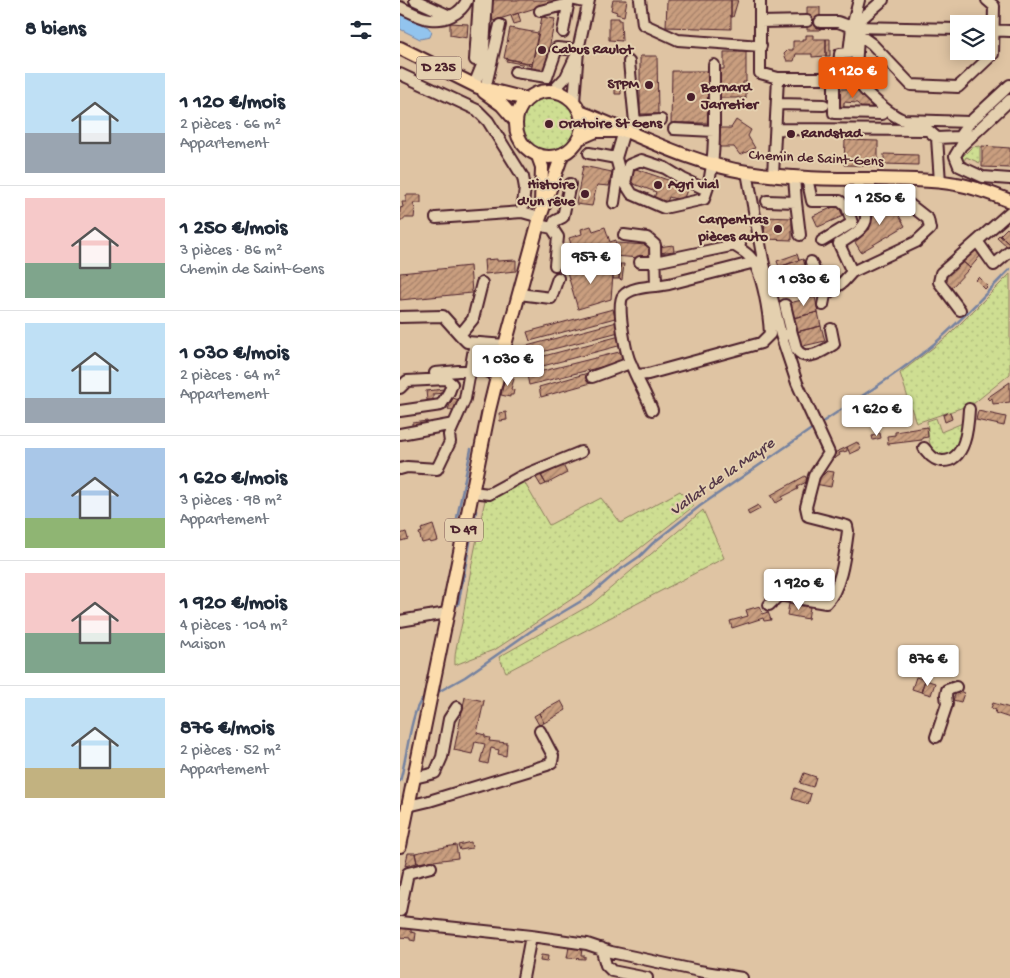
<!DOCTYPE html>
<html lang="fr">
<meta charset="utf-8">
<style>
body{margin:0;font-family:"Gochi Hand",sans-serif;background:#f6f6f7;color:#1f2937;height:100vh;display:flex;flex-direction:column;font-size:19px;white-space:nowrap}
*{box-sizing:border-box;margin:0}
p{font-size:16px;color:#747a83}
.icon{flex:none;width:28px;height:28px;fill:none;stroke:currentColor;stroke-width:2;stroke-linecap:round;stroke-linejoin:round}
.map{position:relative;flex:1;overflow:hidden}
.details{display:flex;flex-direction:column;background:#fff;width:400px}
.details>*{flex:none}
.buttons{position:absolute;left:550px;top:15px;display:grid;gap:10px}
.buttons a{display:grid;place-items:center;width:45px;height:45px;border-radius:0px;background:#fff;box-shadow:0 2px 12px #0003;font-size:25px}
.price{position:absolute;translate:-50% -42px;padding:0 11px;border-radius:5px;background:#fff;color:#222;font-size:16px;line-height:32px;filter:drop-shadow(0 1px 2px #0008)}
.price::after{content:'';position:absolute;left:50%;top:30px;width:15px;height:11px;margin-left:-8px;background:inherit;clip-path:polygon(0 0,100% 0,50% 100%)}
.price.active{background:#ea580c;color:#fff}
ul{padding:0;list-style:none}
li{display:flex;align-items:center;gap:15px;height:125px;padding:0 25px}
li+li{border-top:1px solid #e0e1e3}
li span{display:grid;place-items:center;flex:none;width:140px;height:100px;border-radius:0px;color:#555}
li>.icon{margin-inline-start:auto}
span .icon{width:60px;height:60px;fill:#fffc;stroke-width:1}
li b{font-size:21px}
h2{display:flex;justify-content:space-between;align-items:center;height:60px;padding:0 25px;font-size:21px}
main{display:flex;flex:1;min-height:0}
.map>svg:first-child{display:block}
.grass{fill:url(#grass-dots);stroke:#8c7e5e}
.water{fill:#92c4ee;stroke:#7582a0}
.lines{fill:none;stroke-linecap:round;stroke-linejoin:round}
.stream{stroke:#7582a0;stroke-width:2.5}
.building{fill:url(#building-hatch);stroke:#4a1f2b}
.minor-casing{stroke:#4a1f2b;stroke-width:14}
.major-casing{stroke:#4a1f2b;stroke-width:16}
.minor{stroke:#e4d0af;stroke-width:10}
.major{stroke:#fcdcac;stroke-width:12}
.poi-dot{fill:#4a1f2b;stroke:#e4d0af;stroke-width:2}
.labels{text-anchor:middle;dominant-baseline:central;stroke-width:4;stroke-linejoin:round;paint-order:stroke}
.shield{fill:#e4d0af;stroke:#785453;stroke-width:1}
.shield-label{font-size:14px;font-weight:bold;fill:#4a1f2b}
.poi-label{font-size:15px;font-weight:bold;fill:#4a1f2b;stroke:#e4d0af;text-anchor:start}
.street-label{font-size:15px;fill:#4a1f2b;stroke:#e4d0af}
.water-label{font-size:16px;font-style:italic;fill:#553848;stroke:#e4d0af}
</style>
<main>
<section class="details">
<h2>8 biens<svg class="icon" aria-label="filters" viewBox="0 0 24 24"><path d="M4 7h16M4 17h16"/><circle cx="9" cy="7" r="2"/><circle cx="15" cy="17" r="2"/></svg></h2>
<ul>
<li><span style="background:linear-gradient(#bfe0f5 60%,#9aa5b1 0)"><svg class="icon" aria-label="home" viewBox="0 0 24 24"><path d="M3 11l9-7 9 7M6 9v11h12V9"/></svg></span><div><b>1 120 €/mois</b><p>2 pièces · 66 m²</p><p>Appartement</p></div></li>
<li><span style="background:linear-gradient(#f6c9c9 65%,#7fa58c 0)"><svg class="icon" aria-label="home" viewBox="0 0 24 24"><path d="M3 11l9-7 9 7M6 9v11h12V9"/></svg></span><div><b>1 250 €/mois</b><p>3 pièces · 86 m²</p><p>Chemin de Saint-Gens</p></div></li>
<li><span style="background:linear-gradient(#bfe0f5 75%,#9aa5b1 0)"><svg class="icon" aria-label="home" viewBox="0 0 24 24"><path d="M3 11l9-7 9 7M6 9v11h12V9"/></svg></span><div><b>1 030 €/mois</b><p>2 pièces · 64 m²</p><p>Appartement</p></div></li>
<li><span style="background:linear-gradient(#a9c7e8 70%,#8fb573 0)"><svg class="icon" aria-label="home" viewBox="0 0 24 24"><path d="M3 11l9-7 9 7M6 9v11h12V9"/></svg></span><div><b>1 620 €/mois</b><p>3 pièces · 98 m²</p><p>Appartement</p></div></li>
<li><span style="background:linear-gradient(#f6c9c9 60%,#7fa58c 0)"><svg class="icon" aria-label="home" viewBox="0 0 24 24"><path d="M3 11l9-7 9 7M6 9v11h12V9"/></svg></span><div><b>1 920 €/mois</b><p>4 pièces · 104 m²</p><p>Maison</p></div></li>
<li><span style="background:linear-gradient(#bfe0f5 70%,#c2b280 0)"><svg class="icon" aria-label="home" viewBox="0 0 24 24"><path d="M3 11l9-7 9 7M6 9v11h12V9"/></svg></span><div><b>876 €/mois</b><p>2 pièces · 52 m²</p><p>Appartement</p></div></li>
</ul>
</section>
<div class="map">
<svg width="610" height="978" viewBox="0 0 610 978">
<defs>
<pattern id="grass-dots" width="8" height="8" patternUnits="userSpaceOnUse" patternTransform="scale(1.25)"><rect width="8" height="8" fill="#cede92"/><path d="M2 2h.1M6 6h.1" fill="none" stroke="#b2be7e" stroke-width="1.8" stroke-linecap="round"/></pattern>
<pattern id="building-hatch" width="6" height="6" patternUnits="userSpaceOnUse" patternTransform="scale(1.25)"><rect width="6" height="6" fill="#c99e7f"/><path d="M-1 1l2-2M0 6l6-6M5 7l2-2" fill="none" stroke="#a58068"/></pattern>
</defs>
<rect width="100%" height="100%" fill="#dfc4a3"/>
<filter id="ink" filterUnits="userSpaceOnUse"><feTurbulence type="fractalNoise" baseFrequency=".02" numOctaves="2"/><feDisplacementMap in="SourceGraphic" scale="10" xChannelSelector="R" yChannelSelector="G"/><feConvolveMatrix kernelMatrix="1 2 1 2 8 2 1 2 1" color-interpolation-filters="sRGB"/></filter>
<g filter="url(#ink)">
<path class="grass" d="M123 124a26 26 0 1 1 52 0a26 26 0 1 1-52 0Z
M580,146V163L566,157L563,163L561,158L572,147Z
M610,274V374L573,404L516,423L500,373L547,337Z
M536,418L541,432L565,422L557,453L541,459C527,447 529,438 527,421Z
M123,480L149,525L201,498L221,523L280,491L294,506L190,587L96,649L55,665C54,650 59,638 62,623C68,582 76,541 85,500Z
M303,510L324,558L106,672L99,657L192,604Z"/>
<path class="water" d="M0,14L28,27L32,32L30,37L20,39L0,29Z"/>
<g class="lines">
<path class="stream" d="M418,425C457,399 498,374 534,344C561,321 585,294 610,269
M57,518L71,449
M58,605L76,511
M38,692L65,677L131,631L188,597L217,572L240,556L253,543L300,506L413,428
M0,781C6,763 11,710 22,700"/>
</g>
<path class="building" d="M91,0H154L155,2L93,21L90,9Z
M213,0H227L224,16L216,14L217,12L211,10Z
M267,0H331V29L266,27Z
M331,0H338L333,17H331Z
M407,7H420V30H407Z
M118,13L121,22L114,24L111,16Z
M142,17L155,19L144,74L131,71Z
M209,18H219V20H221L222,41L209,40Z
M50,23L68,24L67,38L50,35Z
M110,28L138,33L132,64L104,58Z
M406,35H413V39H426V56L412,57V54H396L394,61H387L384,54L388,50H393V41H402V39H406Z
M426,39H430V56H426Z
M324,52H346V82H343V91H346V98H318V69H324Z
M240,56H257L258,114H240Z
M107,59L132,64V66L106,61Z
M272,71H310V123H271Z
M215,83L221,84V94H215Z
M458,87L477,107V111H464L457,103L444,102V110H435V89H457Z
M336,120L351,130L348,136L355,148L340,155L334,147H318V128H331Z
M445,140L478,141V166L444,165Z
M582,146L610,148V168L582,167Z
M484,154L518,155V165L484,164Z
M183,166L212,172L209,186L197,185L192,206L176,204Z
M233,168L288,187L283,201L269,197L267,202L254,198L256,192L228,182Z
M6,195H21V203H13L15,209L14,218H4V220H0V208L3,207L2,202H6Z
M490,200L505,226L461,252L453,239L470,229L467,224L472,220L467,213Z
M438,205L443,216L418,227L413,216Z
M365,217L392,218V240L364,239Z
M191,226L193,231L205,227L210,242L216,240L214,258L172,271L167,255L174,254L169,238L182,234L181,229Z
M607,228L610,231V245L600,235Z
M599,235L610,245L609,248L597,237Z
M216,243L248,245V247H252L251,259L215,256Z
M273,245L274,251L259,253L258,247Z
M574,248L581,255L570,268L561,260Z
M397,254L399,260L379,267L377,261Z
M97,259V261L116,260V271L85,274L84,260Z
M403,259L408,273L384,281L379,267Z
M561,260L570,268L551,288L546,284L544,278Z
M203,261L208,276L213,275L211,299L178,309L167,272Z
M214,264H220L219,279H213Z
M220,264H224L222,280L219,279Z
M70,266L72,293L0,300V273Z
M579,277L588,286L585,289L576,280Z
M415,297L418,312L393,318L389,303Z
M213,309L215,318L130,341L127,332Z
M418,312L421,326L396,332L393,318Z
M217,322L219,332L126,356L123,347Z
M421,326L425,341L399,347L396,332Z
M220,336L222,345L124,371L121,362Z
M223,351L225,361L129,385L127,375Z
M188,373L191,383L141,397L139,387Z
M105,377L114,379L111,389L114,390L113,395H110V397L101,395Z
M610,382V402L593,404L592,398L589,400L587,398Z
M44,389V393L33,394V400H27L26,391Z
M53,398L59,400L54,412L48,409Z
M578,411L606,417L604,426L576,420Z
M106,412L107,420L100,421L99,413Z
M550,412L552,419L545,422L543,415Z
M27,421L28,425L12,427V423Z
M527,427L528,437L522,438V440L488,444L487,436L495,435V432Z
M480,433L481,438L473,440L472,436Z
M457,442L461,449L450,454L447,447Z
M447,447V451L439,453L440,455L434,459L432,454Z
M163,465L167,473L146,484L141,476Z
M427,471L434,472L431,487L415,484L417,474L423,475Z
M140,473L146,484L141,486L135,476Z
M405,476L408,481L397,487L398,489L382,497L383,499L376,503L371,495Z
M358,505L360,509L349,515L347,511Z
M33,525L38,541L30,543V541L22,543L19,533L22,532L21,529Z
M6,532L8,539L1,541L0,534Z
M389,604L410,607L408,619L387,615Z
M360,606L362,614L368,612L371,620L364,621L363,618L332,628L330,621L348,616L346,610Z
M516,677L525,680L521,692L512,689Z
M525,680L535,683L531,695L521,692Z
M557,690L564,693L561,702L553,700Z
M65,697L84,701L77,733L85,735V737L90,738L89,741L107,743L106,756L98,754L99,750L91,748L88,764L80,762L85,744L75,742L72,754L54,750Z
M161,701L166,710L144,723L139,713Z
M593,703L610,708V718L595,713L596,710L591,708Z
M139,713L144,723L139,725L134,716Z
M404,773L416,777L413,787L400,783Z
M395,788L411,794L408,804L392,799Z
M71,842L72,848L60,850L58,845Z
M56,845L58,858L17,863L15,853Z
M8,853H15L17,863L5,866Z
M0,926L11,927V932L16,933L15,941L10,940V938L0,937Z
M169,947L182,949L181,956H185V959L167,958Z
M141,955L148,956L147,962L140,961Z"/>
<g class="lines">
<defs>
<path id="minor" d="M15,0L50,16
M175,0L188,3
M240,0L243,24L278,40L361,46
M360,0V73L378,78H438L440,54L449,53L452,27L459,0
M0,7C9,11 20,18 30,19C45,21 61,14 67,0
M140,11L168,4
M360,22L407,21
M420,22H438L452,27L483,0
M559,29L452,27L458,34L472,44L511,85L558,87L593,54L594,6L587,0
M586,30L610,31
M163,32L169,0
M458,34C458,48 455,63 457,77C458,89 493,117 504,120L570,122L610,85
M75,60L79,0
M229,62L235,122L231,133
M314,65V131
M115,72L147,77L157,48L178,50
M0,74L77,110L88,121L123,177L125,188L122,212L140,217
M434,78V113L482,114
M74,85L83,63L87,0
M85,89L100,25
M153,91L166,77L175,58
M610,100L561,146L555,156L559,166L583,177L610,179
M174,102L178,50L189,0
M377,104L424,105
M235,122L261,120
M274,129L314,131C314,155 312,177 304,199L264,208L232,194L225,183L229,165L241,160L265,168L283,179L307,190
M376,129L528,130L537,138L559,137L570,122
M537,138L540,182
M189,153L216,158L224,131
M347,172L363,260L381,335L397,383L429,453L414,476L406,507L408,516L447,526L448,531C445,552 442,588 426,603L379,595L369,605
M373,175L378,78
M407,178L412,201H440L447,207L452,223L422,241
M457,179L462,201L489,196L505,201L528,219L530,229L516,242L452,272L439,244C448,238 467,229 466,217C466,212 464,206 462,201
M367,201L396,202L394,177
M396,202L400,235
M214,203L219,169L216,158
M36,218L122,212
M138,225L152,228L158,237L155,265
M152,228L155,221L163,217L170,184
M224,235L247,238L255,245L256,286C245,287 230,288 223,296C216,303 226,355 231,364C237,380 246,394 252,410
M577,241L594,265L609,252
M240,262H255L340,244
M367,278L376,279L381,287C393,285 406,280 415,272L411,262
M82,283L73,319L60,335L67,342L105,345
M256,286L269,284L359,261
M119,294L151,298L158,278
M385,305L392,334
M423,305L425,295L443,282L452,272
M560,310L539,282L541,273L610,212
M0,317L43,316L60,335
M381,335L392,334C394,339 395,346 397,350C406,363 425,350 434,344L431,329
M35,373L82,369L97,375
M237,375L248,374L361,343L370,334C369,315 363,271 350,257C346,252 339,249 334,245
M192,377L230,363
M0,388L7,381L46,379L52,384L49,392L41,405L0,411
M0,434L54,424
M524,448C529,454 533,460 542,461C566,462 568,426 569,409
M0,469L7,467L37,469L50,442L49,435L65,399L75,343
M72,492L89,494L120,477L181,452
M0,621L47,613
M536,737L547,704L546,695L547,690L556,687
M14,778L35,773L42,757L49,719L57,707
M8,806L29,801L147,765L152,762L153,756L140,731
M0,911L8,873L31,867
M0,922L131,936L187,944L211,952L299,971L342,978
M201,948L206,965L212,971L247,978
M123,978L131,936"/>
<path id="major" d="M0,48L78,87L126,99
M116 124a33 33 0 1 1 66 0a33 33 0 1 1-66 0Z
M84,92L102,105L115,120
M180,112C235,133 289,163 347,172C390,179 434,179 476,179C503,180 530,179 556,184C574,187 593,194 610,201
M180,138L196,131H219
M138,156L142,167L141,205
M0,846L89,410L105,345L140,217L162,155"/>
</defs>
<use href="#minor" class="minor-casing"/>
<use href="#major" class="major-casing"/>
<use href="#minor" class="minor"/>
<use href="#major" class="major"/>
</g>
</g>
<g class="poi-dot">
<circle cx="142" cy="50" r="5"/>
<circle cx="249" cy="85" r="5"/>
<circle cx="291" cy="97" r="5"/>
<circle cx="149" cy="124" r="5"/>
<circle cx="391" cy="134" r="5"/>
<circle cx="258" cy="185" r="5"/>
<circle cx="185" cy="194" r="5"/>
<circle cx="378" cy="229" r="5"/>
</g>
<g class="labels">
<g class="shield">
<rect x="16.5" y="56.5" width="45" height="23" rx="4"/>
<rect x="45" y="518.5" width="38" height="23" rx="4"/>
</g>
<g class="shield-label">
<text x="39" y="68">D 235</text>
<text x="64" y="530">D 49</text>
</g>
<g class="poi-label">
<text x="152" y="50">Cabus Raulot</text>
<text x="239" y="85" text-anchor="end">STPM</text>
<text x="301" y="88">Bernard<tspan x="301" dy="17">Jarretier</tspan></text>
<text x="159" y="124">Oratoire St Gens</text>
<text x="401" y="134">Randstad</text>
<text x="175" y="185" text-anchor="end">Histoire<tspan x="175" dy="17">d'un rêve</tspan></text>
<text x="268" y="185">Agri vial</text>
<text x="368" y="220" text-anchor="end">Carpentras<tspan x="368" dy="17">pièces auto</tspan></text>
</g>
<g class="street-label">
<text transform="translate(416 159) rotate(3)">Chemin de Saint-Gens</text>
</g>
<g class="water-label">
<text transform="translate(323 478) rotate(-35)">Vallat de la Mayre</text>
</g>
</g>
</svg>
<div class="buttons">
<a><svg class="icon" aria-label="layers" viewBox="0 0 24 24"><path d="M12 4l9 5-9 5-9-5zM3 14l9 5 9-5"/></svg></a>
</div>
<b class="price active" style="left:453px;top:99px">1 120 €</b>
<b class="price" style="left:480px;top:226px">1 250 €</b>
<b class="price" style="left:191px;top:285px">957 €</b>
<b class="price" style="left:404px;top:307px">1 030 €</b>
<b class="price" style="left:108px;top:387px">1 030 €</b>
<b class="price" style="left:477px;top:437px">1 620 €</b>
<b class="price" style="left:399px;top:611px">1 920 €</b>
<b class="price" style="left:528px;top:687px">876 €</b>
</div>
</main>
